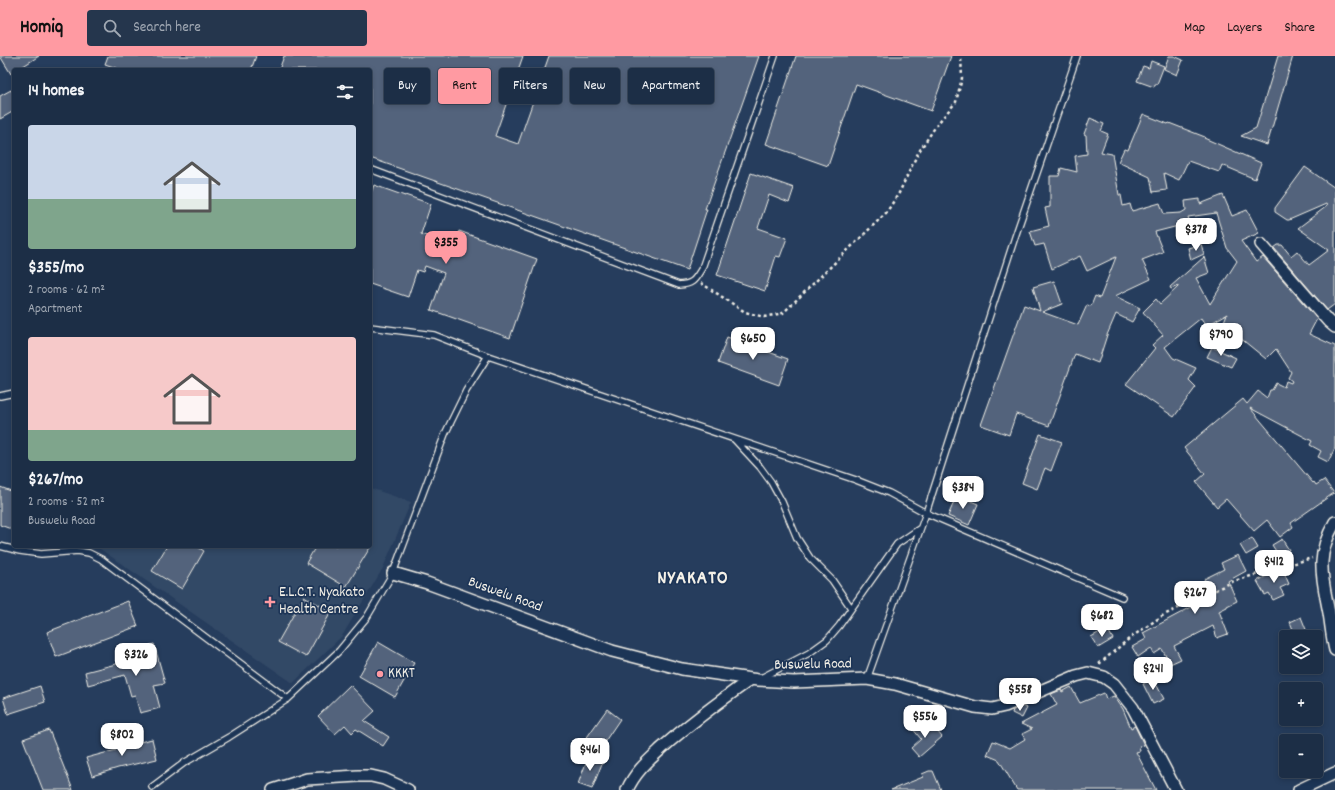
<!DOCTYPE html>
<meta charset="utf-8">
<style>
body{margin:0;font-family:Dekko,sans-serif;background:#25364d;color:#f1f3f6;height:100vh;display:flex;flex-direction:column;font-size:15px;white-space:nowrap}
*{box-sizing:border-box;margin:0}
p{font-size:13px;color:#a0a8b3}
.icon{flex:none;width:22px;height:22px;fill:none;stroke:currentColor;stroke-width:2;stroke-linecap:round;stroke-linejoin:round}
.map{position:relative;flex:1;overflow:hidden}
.panel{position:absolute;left:12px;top:12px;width:360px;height:480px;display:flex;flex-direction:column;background:#1c2e46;border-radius:4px;box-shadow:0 2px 6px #0003,0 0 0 1px #3a4a5f}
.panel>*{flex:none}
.banner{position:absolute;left:384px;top:12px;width:380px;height:36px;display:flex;gap:8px}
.tools{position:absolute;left:1279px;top:574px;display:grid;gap:8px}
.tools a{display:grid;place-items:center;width:44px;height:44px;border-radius:4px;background:#1c2e46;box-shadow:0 2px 6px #0003,0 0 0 1px #3a4a5f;font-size:20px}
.price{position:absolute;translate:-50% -34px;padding:0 9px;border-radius:8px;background:#fff;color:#222;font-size:13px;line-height:26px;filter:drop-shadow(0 1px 2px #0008)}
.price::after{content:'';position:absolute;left:50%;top:24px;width:12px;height:9px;margin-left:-6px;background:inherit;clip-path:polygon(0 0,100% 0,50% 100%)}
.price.active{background:#ff9aa2;color:#111}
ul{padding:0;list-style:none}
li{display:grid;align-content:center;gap:8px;height:212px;padding:0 16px}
li span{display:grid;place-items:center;height:124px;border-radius:4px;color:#555}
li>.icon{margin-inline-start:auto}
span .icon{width:72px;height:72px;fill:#fffc;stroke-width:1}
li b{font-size:17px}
h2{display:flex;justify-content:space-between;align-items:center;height:48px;padding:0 16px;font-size:17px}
.tag{padding:0 14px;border-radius:4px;background:#1c2e46;box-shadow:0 2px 6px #0003,0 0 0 1px #3a4a5f;font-size:14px;line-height:36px}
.tag.active{background:#ff9aa2;color:#111}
header{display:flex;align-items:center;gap:24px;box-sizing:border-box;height:56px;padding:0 20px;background:#ff9aa2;color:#111}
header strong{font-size:19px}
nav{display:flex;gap:22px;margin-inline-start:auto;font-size:14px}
.search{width:280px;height:36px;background:#25364d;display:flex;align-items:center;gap:10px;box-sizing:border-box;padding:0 14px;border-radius:4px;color:#a0a8b3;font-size:15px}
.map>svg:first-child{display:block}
.built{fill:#334966}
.building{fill:#52647b;stroke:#f4f1e8}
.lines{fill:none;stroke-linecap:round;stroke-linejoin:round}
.service-casing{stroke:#f4f1e8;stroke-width:8}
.minor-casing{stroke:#f4f1e8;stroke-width:14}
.path{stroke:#f4f1e8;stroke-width:2.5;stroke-dasharray:3 3;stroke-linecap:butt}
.service{stroke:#1d3557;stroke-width:5.5}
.minor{stroke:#1d3557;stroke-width:11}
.poi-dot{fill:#ff9aa2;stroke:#1d3557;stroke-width:1.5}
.labels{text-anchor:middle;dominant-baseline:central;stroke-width:3.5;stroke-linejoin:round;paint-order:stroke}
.poi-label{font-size:15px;fill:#f4f1e8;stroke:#1d3557;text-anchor:start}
.street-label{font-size:15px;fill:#f4f1e8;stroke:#1d3557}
.district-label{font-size:19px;font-weight:bold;letter-spacing:1px;fill:#f4f1e8;stroke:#1d3557}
</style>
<header>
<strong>Homiq</strong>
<div class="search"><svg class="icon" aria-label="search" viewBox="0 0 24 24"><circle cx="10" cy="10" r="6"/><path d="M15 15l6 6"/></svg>Search here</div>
<nav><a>Map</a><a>Layers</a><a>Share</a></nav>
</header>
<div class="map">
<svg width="1335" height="734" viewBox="0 0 1335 734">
<rect width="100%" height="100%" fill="#263d5d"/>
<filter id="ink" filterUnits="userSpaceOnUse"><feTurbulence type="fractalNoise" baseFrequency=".025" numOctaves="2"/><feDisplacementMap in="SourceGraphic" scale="8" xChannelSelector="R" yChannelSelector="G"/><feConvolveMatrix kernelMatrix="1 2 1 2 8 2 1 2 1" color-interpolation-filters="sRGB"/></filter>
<g filter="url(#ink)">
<path class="built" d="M370,432L411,446L383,512L342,580L293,627L96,490H370Z"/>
<path class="building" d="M0,0H39L17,14H14V16L11,18Z
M108,0H256L251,14H122L105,8Z
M284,0H523L495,80L518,88L549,0H759L705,153H707L687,214L370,102V14H279Z
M796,0H951L931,55L856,28L828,110L766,88Z
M1169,0H1174L1183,4L1177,19L1164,13Z
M1278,0H1293L1267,89L1241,80L1256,72Z
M1151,5L1164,10L1157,28H1155L1154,31L1137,25L1143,10L1149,12Z
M11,34L14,39V55L0,63V40Z
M1143,58L1168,68L1169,67L1205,81L1204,82L1261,107L1255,123L1222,109L1219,116L1188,105L1179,124L1164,117L1167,134L1153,136L1150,121L1118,106L1124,93L1128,94Z
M1090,62L1104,68L1101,75L1108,78L1101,96L1112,98L1119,139H1121L1123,150L1130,148L1132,155L1160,147L1164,158L1181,157L1186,154L1185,145L1200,143V148L1223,139L1232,160L1247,154L1259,177L1241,185L1256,206L1263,201L1317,263L1309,278L1335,290V392L1328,406L1318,401L1321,395L1310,389L1312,385L1250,352L1313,427L1314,426L1316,429L1324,424L1334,437L1291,467L1293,471L1280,481L1267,464L1254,475L1226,443L1217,451L1196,426L1205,418L1184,392L1243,343L1247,348L1258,335L1267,342L1270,334H1272L1276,327L1284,331L1286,325L1291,327L1292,325L1288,322L1291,316L1276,293L1266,303L1223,268L1227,258L1206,270L1201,262L1165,291L1173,302L1196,312L1189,324L1196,331L1174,361L1126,328L1155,292L1152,289L1163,279L1143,256L1156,243L1160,248L1178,231V230L1171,233L1170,231L1204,201L1209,217L1196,222L1210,248L1237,205L1227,192L1216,157L1188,161L1190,167L1155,176L1163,196L1142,204L1151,223L1115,240L1140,252L1132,266L1116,258L1107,279L1098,307L1075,298L1049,370L1016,358L1009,379L981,369L1024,249L1040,255L1033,231L1054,225L1062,248L1042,256L1078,269L1087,249L1091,250L1095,240L1100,242L1116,201L1087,215L1080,200L1052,213L1044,188L1035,190L1030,175L1049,170L1045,152L1050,151V120H1059L1061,112L1077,116L1075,100L1087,98L1086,79L1084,78Z
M1305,111L1335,132V248L1327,254L1274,192L1278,189H1282L1291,200L1297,195L1309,209L1329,194L1298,172L1327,150L1326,148L1289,164H1287L1275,156V152Z
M751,117L794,132L789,147L769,139L758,172L787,182L780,201L776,200L765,235L717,219Z
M374,129L405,140V139L431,148L421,178L434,183L433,187L453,193L459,175L537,203L510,282L431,254L444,217L425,210L423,216L417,214L408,241L370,228V140Z
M1201,188L1204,198L1191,204L1188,192Z
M727,281L788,303L779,329L718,307Z
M1212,291L1236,302L1231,311L1207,301Z
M1040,378L1062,386L1051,415L1045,412L1037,433L1022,427Z
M0,431L14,436V474L0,469Z
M957,439L978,448L969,469L948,460Z
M1252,482L1258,492L1246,499L1240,489Z
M1282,483L1289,494L1279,500L1272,489Z
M167,490H196L204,495L182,533L152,515Z
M316,490H371L346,531L306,507Z
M1238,499L1246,515L1228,525L1237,545L1227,550V551L1219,555L1228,578L1217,582L1213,570L1174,590L1181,603L1170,608L1162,593L1154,598L1151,592L1138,601L1132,591L1146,583L1143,577L1212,540L1204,523L1224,513L1221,507Z
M1282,512L1289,528L1280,532L1284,539L1273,544L1269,537L1265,539L1257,525Z
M304,540L331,556L306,601L278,586Z
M128,545L138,570L56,601L47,576Z
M1301,561L1309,581H1296L1290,566Z
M1107,572L1113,583L1098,592L1091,581Z
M378,586L414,607L395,641L359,620Z
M154,588L165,627L154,629L160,652L140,657L135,639L131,640L125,619L88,629L85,616L143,601L141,592Z
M1153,622L1164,643L1153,648L1143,628Z
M350,629L375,655L364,665L389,681L383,690L356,673L352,677L345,669L335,678L318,660Z
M40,630L45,646L8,658L3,642Z
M1071,631L1080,647L1104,637L1106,643L1114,640L1123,653L1131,672L1135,670L1144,689L1139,691L1140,695L1136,696L1156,734H1017L999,704L987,699L993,685L1010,692L1025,683L1022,678L1032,673L1021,668L1057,649L1051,638L1061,634L1062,636Z
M1022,650L1027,652L1022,662L1012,657L1013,654Z
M607,653L620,663L599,694L585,684Z
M920,665L929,675L934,671L942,681L919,701L911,692L921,683L912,672Z
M49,674L73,734H43L23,683Z
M152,683L157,703L118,712L92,720L86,702L116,694V692Z
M589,699L603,705L592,733L578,728Z
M929,715H933L941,734H891L923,721L922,718Z"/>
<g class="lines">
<defs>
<path id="service" d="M370,113L679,229C694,228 695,223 702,212L775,0
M370,271L434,279L488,300L856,424L889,437L926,457L1122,541
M0,340L14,337
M734,383L760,411L771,426L782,446L797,482L810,502L832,524L851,552
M0,490L20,495L41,498L78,495L89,497L101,503L288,643
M761,622L809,597L827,584L839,570L897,488L919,473
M867,623L926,457L1015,181L1077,0
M152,731L184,707L229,681L288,643L339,595L367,561L393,517L445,378L466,335L488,300"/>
<path id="minor" d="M1261,188L1328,265L1335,271
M1335,466C1315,501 1322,520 1329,557C1331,569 1332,582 1335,594
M393,517L427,527L612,595L682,613L758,624L794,626L867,623L895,628L975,651L992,653L1005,650L1076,620L1088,617L1104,621L1114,628L1133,652L1176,734
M273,734L307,723L358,720H371L384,723L408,734
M627,734C635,716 648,705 662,692C690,667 720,645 751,623
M1299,734L1335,717"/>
</defs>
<use href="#service" class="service-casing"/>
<use href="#minor" class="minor-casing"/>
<path class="path" d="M701,227L745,256L764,261L783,257L886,157L899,137L918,97L938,67L956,46L962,22L961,0
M1099,608L1130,582L1162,560L1234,525L1312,502"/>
<use href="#service" class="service"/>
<use href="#minor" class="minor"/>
</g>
</g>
<g class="poi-dot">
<path d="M268 540h4v4h4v4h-4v4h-4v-4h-4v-4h4z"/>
<circle cx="380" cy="618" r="4"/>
</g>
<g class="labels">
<g class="poi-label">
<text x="279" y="537">E.L.C.T. Nyakato<tspan x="279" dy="17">Health Centre</tspan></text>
<text x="388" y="618">KKKT</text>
</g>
<g class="street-label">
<text transform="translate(505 539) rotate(20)">Buswelu Road</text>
<text transform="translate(813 609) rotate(-1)">Buswelu Road</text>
</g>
<g class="district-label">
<text x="693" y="523">NYAKATO</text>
</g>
</g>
</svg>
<div class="tools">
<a><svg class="icon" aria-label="layers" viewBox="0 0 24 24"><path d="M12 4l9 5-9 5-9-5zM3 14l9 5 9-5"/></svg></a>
<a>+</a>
<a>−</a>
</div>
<b class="price" style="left:1196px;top:196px">$378</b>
<b class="price active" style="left:446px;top:209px">$355</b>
<b class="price" style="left:1221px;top:301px">$790</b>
<b class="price" style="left:753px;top:305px">$650</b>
<b class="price" style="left:963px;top:454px">$384</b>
<b class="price" style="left:1274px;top:528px">$412</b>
<b class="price" style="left:1195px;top:559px">$267</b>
<b class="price" style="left:1102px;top:582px">$682</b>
<b class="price" style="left:136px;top:621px">$326</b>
<b class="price" style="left:1153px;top:635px">$241</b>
<b class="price" style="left:1020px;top:656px">$558</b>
<b class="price" style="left:925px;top:683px">$556</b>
<b class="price" style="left:122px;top:701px">$802</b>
<b class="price" style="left:590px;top:716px">$461</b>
<div class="banner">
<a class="tag">Buy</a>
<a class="tag active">Rent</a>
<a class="tag">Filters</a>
<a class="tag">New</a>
<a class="tag">Apartment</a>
</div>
<section class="panel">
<h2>14 homes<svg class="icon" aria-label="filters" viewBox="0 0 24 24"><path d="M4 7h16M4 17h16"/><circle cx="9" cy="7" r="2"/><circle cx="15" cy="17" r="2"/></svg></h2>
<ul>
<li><span style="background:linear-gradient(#c9d6e8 60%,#7fa58c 0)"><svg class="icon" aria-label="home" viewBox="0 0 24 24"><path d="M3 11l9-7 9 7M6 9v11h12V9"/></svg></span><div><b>$355/mo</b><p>2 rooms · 62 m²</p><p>Apartment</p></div></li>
<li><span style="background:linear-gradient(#f6c9c9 75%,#7fa58c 0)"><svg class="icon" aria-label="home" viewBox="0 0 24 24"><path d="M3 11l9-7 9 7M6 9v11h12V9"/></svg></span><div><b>$267/mo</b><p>2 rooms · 52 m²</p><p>Buswelu Road</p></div></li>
</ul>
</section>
</div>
